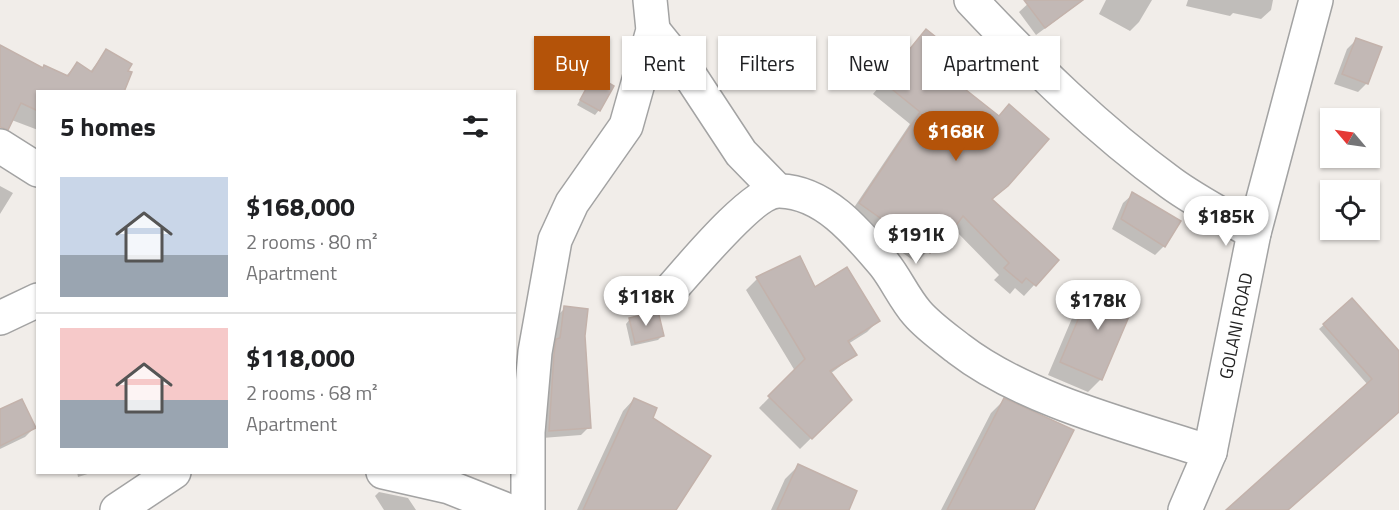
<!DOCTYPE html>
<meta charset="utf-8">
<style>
body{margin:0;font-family:"Titillium Web",sans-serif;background:#f6f6f6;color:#202124;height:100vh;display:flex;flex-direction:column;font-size:22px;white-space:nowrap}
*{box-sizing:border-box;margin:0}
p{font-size:20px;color:#757577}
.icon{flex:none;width:33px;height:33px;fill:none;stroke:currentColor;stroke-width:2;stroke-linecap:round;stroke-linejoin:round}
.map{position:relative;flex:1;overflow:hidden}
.sheet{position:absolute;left:36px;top:90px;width:480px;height:384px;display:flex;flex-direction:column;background:#fff;border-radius:0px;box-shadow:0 2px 4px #0004}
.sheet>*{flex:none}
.hud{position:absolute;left:534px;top:36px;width:570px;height:54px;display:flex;gap:12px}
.needle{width:39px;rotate:299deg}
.tools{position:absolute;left:1320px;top:108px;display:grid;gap:12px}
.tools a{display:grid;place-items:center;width:60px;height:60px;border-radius:0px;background:#fff;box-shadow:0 2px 4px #0004;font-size:30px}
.price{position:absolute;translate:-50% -51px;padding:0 14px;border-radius:21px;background:#fff;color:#222;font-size:20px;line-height:39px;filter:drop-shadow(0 2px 3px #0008)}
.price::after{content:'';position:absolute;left:50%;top:36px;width:18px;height:14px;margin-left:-9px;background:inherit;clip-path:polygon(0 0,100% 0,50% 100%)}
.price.on{background:#b45309;color:#fff}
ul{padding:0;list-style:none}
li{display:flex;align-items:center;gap:18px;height:150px;padding:0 24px}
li+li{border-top:2px solid #e0e0e0}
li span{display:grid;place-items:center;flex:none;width:168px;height:120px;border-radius:0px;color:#555}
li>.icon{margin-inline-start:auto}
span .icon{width:72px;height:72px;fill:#fffc;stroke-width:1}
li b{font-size:26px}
h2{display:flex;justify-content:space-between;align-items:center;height:72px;padding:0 24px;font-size:26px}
.tag{padding:0 21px;border-radius:0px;background:#fff;box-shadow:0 2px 4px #0004;font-size:21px;line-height:54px}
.tag.on{background:#b45309;color:#fff}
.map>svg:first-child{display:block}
.shadow{fill:#0003}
.building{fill:#c2b8b5;stroke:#c3b2ab;stroke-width:1.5}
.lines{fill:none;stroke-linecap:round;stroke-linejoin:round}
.minor-casing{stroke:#a3a3a3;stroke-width:36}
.minor{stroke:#fff;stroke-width:33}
.labels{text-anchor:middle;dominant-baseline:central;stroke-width:6;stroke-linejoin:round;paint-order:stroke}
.street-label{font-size:18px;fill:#222;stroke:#fff}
</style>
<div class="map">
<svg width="1399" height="510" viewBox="0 0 1399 510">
<rect width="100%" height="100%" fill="#f1ede9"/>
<path class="shadow" d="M1032,0H1083L1036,35L1019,12Z
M1106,0H1152L1139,22L1130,31L1099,14Z
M1188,0H1273L1271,10L1261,19L1233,13L1230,16L1186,6Z
M926,31L1007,185L991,201L1057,260L1024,296L1015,288L1010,294L994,280L999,275L953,228L938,244L935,242L917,263L849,215L910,124L873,94Z
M1356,40L1367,83L1358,92L1334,84L1347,49Z
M0,46L42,69L66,76L77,64L90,72L106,51L111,92H38V130L9,119L0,120Z
M595,76L599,110L595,115L577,105Z
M0,186L13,193L0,214Z
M1133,194L1164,246L1155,255L1112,229L1123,203Z
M757,279L815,289L878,321L867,332L848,344L855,355L830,374L850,400L800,449L759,408L795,371L746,290Z
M1094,284L1101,379L1088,392L1048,375L1081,297Z
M1352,300L1399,354V410L1287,510H1228L1368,385L1319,329Z
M565,308L584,336L589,427L581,435L542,438L549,348L554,344L557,316Z
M630,319L663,335L658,340L631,346L626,324Z
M634,399L651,419L674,510H577L623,411Z
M1004,400L1032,510H941L991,413Z
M0,411L34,428L25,437L0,449Z
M798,466L847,510H771L785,479Z
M77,472H94L78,477Z
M379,492L408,498L416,510H384L375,496Z"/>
<path class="building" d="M1024,0H1083L1045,28Z
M926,29L971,65L956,82L999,116L1009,104L1049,139L1008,186L992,199L1059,260L1036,286L1026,278L1022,283L1004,268L1009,263L963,216L950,234L945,230L930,253L859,203L920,112L883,82Z
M1356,38L1382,47L1368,84L1342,74Z
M0,45L43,68L44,65L68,76L77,62L92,72L106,49L132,64L128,71L132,72L124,92H38V111L21,103L8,130L0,127Z
M594,74L614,86L600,111L580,100Z
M1132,192L1181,221L1165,247L1121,219Z
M800,256L815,287L847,267L880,321L848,341L857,355L830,371L852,400L812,439L768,396L805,359L756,277Z
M1094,282L1136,300L1102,380L1060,362Z
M1352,298L1399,351V412L1288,510H1226L1372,379L1323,324Z
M564,306L588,309L585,336L591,428L549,431L554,354L556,339L560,338Z
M658,311L664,336L635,343L629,318Z
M634,398L657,408L653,418L711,456L676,510H583Z
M1004,398L1074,430L1034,510H947Z
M22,399L36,428L0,446V409Z
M798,464L857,491L849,510H777Z"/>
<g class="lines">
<defs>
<g id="minor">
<path d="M971,0C1033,66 1098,130 1171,183C1197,202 1227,217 1254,233"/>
<path d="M653,30L691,77L741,153L777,190"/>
<path d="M0,146L38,170"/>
<path d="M667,294C687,272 753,190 780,191C824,192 857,232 884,264C896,279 904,298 917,313C928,326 945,338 959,349C1025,400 1130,426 1210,452"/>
<path d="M0,318L38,300"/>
<path d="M383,472L449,487L507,510"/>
<path d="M117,510L174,472"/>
<path d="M528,510V432L535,352L555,240L572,203L626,126L653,30L650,0"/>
<path id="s1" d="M1185,510L1210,452L1254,233L1316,0"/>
</g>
</defs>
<use href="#minor" class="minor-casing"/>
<use href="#minor" class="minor"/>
</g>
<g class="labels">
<g class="street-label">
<text stroke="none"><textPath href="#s1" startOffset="192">GOLANI ROAD</textPath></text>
</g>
</g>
</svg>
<div class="tools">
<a><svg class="needle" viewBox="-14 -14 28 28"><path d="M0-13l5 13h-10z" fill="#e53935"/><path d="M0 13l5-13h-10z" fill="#757577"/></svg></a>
<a><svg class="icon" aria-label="locate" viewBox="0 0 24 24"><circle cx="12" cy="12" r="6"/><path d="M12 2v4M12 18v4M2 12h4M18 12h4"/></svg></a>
</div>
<b class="price on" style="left:956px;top:162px">$168K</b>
<b class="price" style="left:1226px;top:247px">$185K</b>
<b class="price" style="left:916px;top:265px">$191K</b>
<b class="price" style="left:646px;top:327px">$118K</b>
<b class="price" style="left:1098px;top:331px">$178K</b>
<div class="hud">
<a class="tag on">Buy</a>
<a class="tag">Rent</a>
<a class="tag">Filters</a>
<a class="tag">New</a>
<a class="tag">Apartment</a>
</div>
<section class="sheet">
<h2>5 homes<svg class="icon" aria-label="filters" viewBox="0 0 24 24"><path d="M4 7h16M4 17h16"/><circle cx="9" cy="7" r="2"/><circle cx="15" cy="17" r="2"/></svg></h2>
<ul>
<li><span style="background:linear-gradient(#c9d6e8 65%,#9aa5b1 0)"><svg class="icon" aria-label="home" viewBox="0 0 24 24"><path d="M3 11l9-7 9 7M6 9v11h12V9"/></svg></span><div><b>$168,000</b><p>2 rooms · 80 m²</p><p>Apartment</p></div></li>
<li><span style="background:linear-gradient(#f6c9c9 60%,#9aa5b1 0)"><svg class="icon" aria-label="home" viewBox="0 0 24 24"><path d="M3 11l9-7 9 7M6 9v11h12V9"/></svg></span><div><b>$118,000</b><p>2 rooms · 68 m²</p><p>Apartment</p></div></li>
</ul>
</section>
</div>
